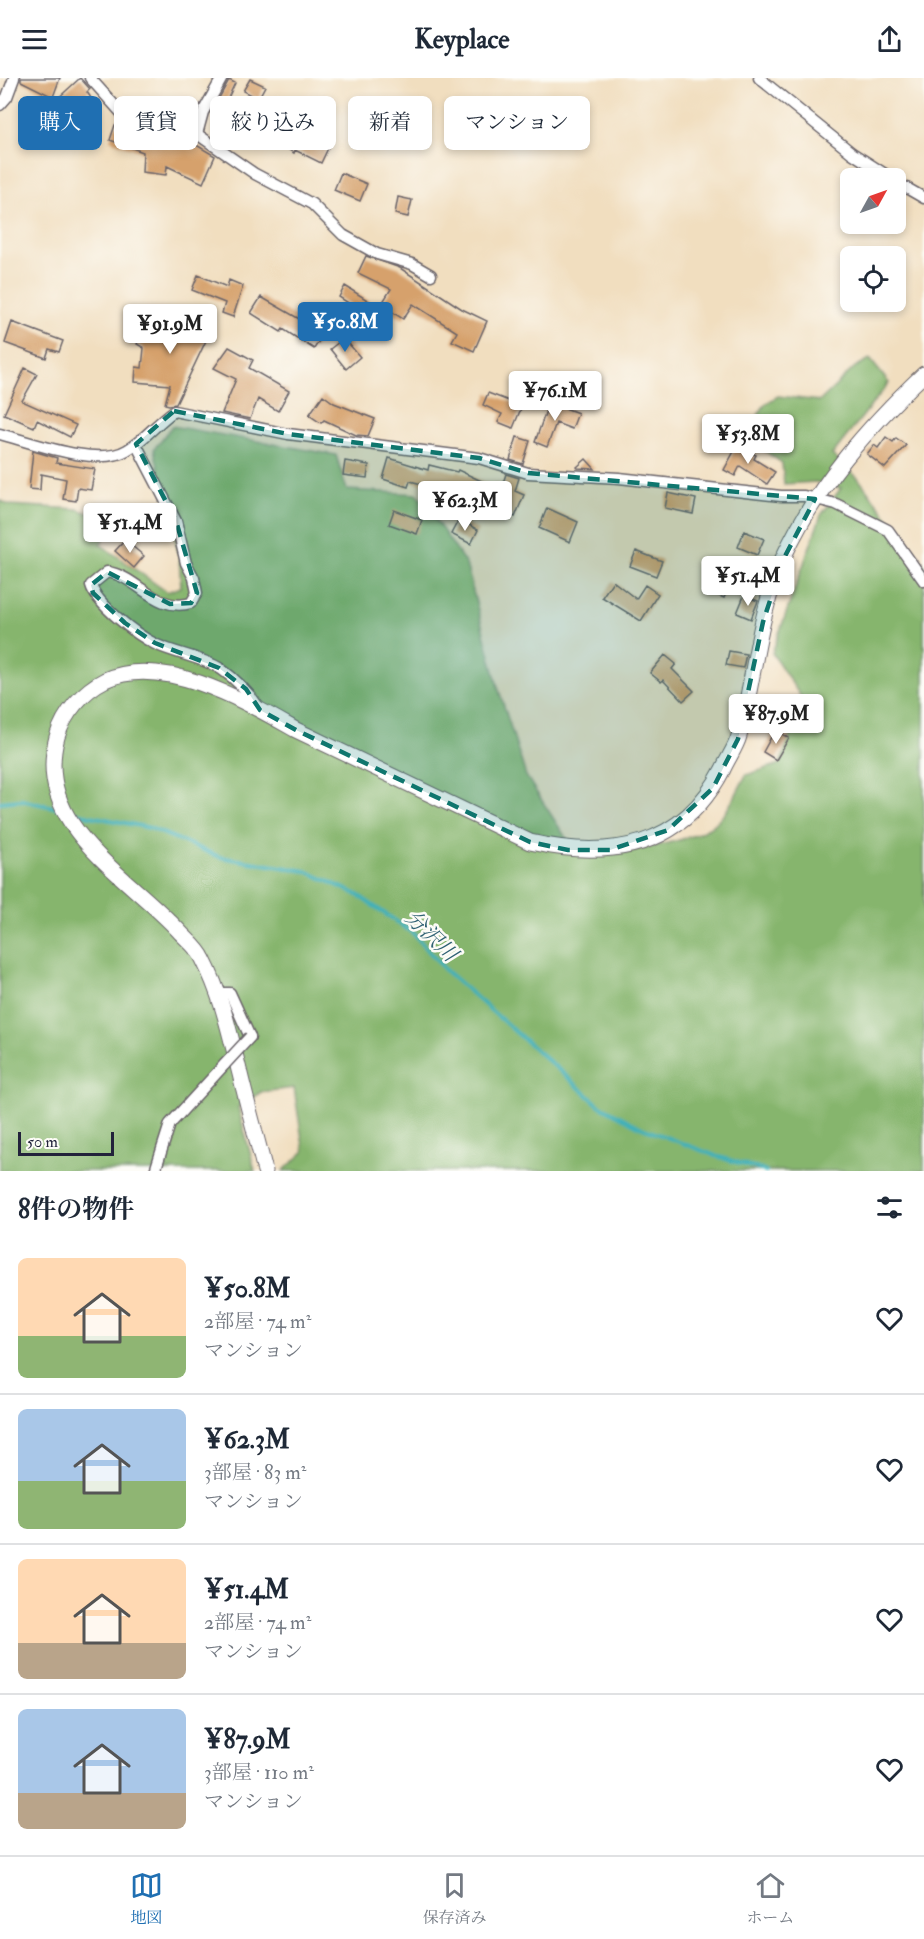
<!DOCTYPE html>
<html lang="ja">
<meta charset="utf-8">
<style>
body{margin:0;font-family:"IM FELL Double Pica","Noto Serif JP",serif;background:#f6f6f7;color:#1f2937;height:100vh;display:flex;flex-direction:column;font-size:22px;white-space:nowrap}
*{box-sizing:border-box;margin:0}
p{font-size:20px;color:#747a83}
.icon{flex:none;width:33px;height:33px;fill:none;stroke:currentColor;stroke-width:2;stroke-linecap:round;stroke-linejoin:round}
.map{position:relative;height:1093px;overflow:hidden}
.drawer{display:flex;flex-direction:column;background:#fff;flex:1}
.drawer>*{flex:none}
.top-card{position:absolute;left:18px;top:18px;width:600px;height:54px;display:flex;gap:12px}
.needle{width:39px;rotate:50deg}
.buttons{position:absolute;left:840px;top:90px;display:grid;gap:12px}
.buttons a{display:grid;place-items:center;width:66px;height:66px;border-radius:9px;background:#fff;box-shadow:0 3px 9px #0003;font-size:30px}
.scale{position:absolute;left:18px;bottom:15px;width:96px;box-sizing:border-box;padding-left:6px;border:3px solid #22223b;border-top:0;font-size:16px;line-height:21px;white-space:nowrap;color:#22223b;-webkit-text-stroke:4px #fdfcf7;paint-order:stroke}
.price{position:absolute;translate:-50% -51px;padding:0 14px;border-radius:6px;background:#fff;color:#222;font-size:20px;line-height:39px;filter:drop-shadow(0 2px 3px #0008)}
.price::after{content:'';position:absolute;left:50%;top:36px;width:18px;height:14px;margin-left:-9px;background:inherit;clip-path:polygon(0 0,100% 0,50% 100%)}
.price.selected{background:#1f6fb2;color:#fff}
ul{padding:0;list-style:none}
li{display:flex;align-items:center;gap:18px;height:150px;padding:0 18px}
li+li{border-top:2px solid #e0e1e3}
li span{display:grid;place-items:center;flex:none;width:168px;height:120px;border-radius:9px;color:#555}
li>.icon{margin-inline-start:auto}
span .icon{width:72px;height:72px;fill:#fffc;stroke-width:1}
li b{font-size:26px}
h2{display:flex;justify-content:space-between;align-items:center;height:72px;padding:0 18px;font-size:26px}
.pill{padding:0 21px;border-radius:9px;background:#fff;box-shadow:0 3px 9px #0003;font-size:21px;line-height:54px}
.pill.selected{background:#1f6fb2;color:#fff}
header{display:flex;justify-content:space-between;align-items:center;height:78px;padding:0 18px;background:#fff;font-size:27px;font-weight:700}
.tab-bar{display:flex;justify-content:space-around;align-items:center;height:84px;border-top:2px solid #e0e1e3;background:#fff;font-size:16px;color:#747a83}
.tab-bar a{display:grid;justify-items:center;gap:3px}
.tab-bar .selected{color:#1f6fb2}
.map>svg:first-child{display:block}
.forest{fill:#86b56d;stroke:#546c54;stroke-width:1.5}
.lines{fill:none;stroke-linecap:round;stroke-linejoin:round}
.stream{stroke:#40b0ba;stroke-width:4}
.building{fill:#d6a16c}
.street-casing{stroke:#6a6469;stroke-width:13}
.secondary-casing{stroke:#6a6469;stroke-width:17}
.street{stroke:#fff;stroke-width:10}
.secondary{stroke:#fff;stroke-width:15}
.street-bridge-casing{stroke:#6a6469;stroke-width:13;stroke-linecap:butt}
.street-bridge{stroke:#fff;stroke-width:10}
.marked{fill:#0f766e;fill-opacity:0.2;stroke:#0f766e;stroke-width:4.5;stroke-dasharray:12 8;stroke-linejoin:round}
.labels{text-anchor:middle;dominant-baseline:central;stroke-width:5;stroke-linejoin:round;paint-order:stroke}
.water-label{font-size:21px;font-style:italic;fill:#306274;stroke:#fdfcf7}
</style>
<header><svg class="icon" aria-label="menu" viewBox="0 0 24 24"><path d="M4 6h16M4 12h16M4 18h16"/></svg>Keyplace<svg class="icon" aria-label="share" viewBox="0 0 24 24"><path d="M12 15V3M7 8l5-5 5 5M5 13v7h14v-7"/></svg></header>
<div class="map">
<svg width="924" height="1093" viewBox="0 0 924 1093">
<rect width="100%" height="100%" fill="#fdfcf7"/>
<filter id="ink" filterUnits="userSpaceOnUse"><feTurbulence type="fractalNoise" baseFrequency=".0167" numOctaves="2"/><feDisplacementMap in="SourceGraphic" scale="12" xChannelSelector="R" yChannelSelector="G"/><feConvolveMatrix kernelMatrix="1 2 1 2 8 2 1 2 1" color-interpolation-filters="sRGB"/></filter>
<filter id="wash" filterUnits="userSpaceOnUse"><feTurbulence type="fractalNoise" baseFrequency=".008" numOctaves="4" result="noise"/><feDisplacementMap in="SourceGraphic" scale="24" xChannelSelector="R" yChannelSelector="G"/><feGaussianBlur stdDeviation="1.35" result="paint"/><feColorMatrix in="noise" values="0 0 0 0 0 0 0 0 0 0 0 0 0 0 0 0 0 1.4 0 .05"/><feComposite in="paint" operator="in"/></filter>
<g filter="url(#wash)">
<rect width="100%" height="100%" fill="#f1debf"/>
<path class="forest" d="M870,281L889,305L832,377L858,400L924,487V1093H283L304,1074L294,1010L261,1014L238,1029L255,1093H0V422L9,427L77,431L103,440L110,453L100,466L167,514L181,509L179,479L154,371L172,348L336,377L347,412L418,416L466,486L498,609L526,698L568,763L584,779C621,772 677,769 709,750C726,740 737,714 746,697L780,686L803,622L772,575L821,437L841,410L816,404L784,406L782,385L745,359L765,326L778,318L820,323L855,289Z"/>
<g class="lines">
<path class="stream" d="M0,724L21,722L58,730
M71,734L150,750L220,779L306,793L356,816L413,855L446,893L599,1027L642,1050L719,1079L766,1093"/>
</g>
<g id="blocks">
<path class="building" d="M21,0H60L53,19L21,3Z
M80,0L90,11L87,14L91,20L66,44L55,33L59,30L54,24Z
M250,1L265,8L258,21L243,13Z
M229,2L235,5L219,39L211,35Z
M268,28L277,33L274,40L290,50L295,44L304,49L302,53L329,68L321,85L295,72L294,75L269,59L274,52L259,44Z
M115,47L142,58L188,62L215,78L203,105L167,88L166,97L142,94L143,74L110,62Z
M341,95L367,106L360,123L334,112Z
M398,119L412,122L408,139L395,136Z
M366,178L400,190L462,231L487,243L474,273L452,263L457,254L413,226L403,241L381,227L391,211L358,195Z
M198,197L227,209L229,202L243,208L233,239L222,235L225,225L192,212Z
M345,208L369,223L357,244L344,236L350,226L339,219Z
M261,219L324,255L314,271L283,251L281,254L251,235Z
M160,234L186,248L188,244L210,254L176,326L169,327L165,326L170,307L135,304L136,289L142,290L144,270L137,266L143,255L147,257Z
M12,244L63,263L59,274L49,271L46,280L5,265Z
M344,260L360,279L346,291L330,271Z
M229,269L253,282L249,290L289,313L278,333L258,321L250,341L222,335L236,301L214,290Z
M25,290L37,296L22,323L76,347L70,359L37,342L34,349L4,336Z
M488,315L522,328L513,350L498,344L502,336L483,327Z
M323,317L334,325L375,341L368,358L356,357L324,342L321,345L309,337Z
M549,324L578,335L572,351L556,345L547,369L535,364Z
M517,359L530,363L523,386L510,382Z
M886,359L893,364L896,360L906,367L885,390L867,376L874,367L878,370Z
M737,368L756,377L754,381L775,394L767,406L740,388L735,398L724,392Z
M33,373L57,380L56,385L95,391L91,412L78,410L76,423L63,421L66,401L41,396L40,412L29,411Z
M389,380L428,392L429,387L457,394L458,392L492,408L494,405L502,408L506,396L519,400L515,413L524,417L515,439L462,418L449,439L437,432L448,413L410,403L408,409L383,401Z
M586,381L595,391L578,390L577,389Z
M345,383L369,387L367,400L343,397Z
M668,415L696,421L693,436L665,430Z
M547,430L578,444L570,464L539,450Z
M394,432L422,442L417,456L389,446Z
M459,441L478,452L471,466L451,456Z
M744,453L764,461L757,477L738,469Z
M125,462L144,478L134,490L115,473Z
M636,473L662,483L656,498L630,488Z
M716,498L731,504L724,520L710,514Z
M613,503L636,521L645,507L658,516L641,543L602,519Z
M744,518L758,523L751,541L737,535Z
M729,573L746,576L743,590L726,587Z
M665,577L676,586L672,591L694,613L683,623L663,602L661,604L650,595Z
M775,652L789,660L776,682L763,674Z"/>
</g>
</g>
<g filter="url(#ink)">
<use href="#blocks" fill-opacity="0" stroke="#6a6469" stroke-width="1.5"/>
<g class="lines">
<defs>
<path id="street" d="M90,0L125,39L140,48L197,56L255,96L312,126L343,157L377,176L412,186L431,197
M759,0L852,75L891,100
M0,27L7,19L14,0
M197,56L203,34L222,0
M896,104L924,120
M0,356C31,364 98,390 127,372C144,362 157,345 174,333L288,356L479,380L528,395L619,400L781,418H804L836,426L888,452L924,503
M136,366L176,443L186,485L194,500L197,515L191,525C155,535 138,498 107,494L91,507C96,526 137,557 155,566C176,576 202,579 221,591C237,602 249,615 260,631
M220,915H230L250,959
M155,1093L170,1046L225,986"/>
<path id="secondary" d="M265,1093C257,1061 248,1029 240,996C230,956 222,918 203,881C198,870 187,862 179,853C128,797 32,748 57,659C64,635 83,613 105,602C163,575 246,624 296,652L530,764C610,782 682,771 723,691C728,680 736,669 739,658C755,599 758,535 784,478C817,407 867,350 924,296"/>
</defs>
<use href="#street" class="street-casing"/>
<use href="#secondary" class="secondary-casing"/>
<use href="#street" class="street"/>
<use href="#secondary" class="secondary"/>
<defs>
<path id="street-bridge" d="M225,986L250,959"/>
</defs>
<use href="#street-bridge" class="street-bridge-casing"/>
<use href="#street-bridge" class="street-bridge"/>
</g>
</g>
<path class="marked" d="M174,333L288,356L479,380L528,395L815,421L784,480L763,544L738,661L713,710L668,752L610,772H568L530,764L296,652L260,632L246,611L219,590L155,565L125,545L93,515L91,507L107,494L170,526L191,525L197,515L176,443L136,366Z"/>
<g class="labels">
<g class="water-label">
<text transform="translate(431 858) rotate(44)">分沢川</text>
</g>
</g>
</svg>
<div class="buttons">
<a><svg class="needle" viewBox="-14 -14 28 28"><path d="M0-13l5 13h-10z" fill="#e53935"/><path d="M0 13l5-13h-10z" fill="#747a83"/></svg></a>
<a><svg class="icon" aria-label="locate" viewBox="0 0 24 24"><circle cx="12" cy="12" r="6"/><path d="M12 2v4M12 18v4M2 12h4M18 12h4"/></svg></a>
</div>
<div class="scale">50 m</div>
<b class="price selected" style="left:345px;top:275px">¥50.8M</b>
<b class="price" style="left:170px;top:277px">¥91.9M</b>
<b class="price" style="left:555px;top:344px">¥76.1M</b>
<b class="price" style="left:748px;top:387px">¥53.8M</b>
<b class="price" style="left:465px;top:454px">¥62.3M</b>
<b class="price" style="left:130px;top:476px">¥51.4M</b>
<b class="price" style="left:748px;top:529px">¥51.4M</b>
<b class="price" style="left:776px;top:667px">¥87.9M</b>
<div class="top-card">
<a class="pill selected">購入</a>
<a class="pill">賃貸</a>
<a class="pill">絞り込み</a>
<a class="pill">新着</a>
<a class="pill">マンション</a>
</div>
</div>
<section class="drawer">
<h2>8件の物件<svg class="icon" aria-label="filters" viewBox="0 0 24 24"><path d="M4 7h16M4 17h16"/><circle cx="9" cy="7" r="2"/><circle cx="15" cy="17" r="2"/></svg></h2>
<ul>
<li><span style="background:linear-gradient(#ffd9b3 65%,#8fb573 0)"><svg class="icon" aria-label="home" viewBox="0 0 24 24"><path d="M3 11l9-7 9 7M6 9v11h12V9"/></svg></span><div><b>¥50.8M</b><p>2部屋 · 74 m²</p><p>マンション</p></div><svg class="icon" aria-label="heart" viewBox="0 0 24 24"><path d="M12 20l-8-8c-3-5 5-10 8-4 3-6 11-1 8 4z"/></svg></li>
<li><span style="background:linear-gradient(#a9c7e8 60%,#8fb573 0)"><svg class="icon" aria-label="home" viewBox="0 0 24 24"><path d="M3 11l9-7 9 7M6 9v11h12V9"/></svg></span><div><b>¥62.3M</b><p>3部屋 · 83 m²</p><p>マンション</p></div><svg class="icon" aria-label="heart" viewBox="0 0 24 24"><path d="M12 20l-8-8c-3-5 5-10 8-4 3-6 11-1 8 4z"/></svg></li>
<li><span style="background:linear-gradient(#ffd9b3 70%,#b9a48a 0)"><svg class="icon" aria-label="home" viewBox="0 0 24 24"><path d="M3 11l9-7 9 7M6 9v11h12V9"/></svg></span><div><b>¥51.4M</b><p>2部屋 · 74 m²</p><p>マンション</p></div><svg class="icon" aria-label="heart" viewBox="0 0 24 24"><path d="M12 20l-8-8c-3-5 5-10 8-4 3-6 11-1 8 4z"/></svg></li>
<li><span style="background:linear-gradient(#a9c7e8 70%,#b9a48a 0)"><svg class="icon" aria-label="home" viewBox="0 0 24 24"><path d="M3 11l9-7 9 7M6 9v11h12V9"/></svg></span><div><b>¥87.9M</b><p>3部屋 · 110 m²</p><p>マンション</p></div><svg class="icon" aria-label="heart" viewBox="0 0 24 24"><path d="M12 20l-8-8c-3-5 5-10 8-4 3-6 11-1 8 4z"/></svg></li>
</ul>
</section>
<nav class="tab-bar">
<a class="selected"><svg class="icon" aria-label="map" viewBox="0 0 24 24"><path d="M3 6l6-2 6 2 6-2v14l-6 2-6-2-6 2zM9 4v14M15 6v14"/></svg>地図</a>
<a><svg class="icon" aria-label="saved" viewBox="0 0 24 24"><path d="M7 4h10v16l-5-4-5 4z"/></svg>保存済み</a>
<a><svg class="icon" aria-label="home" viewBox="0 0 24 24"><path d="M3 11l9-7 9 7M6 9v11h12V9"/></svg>ホーム</a>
</nav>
